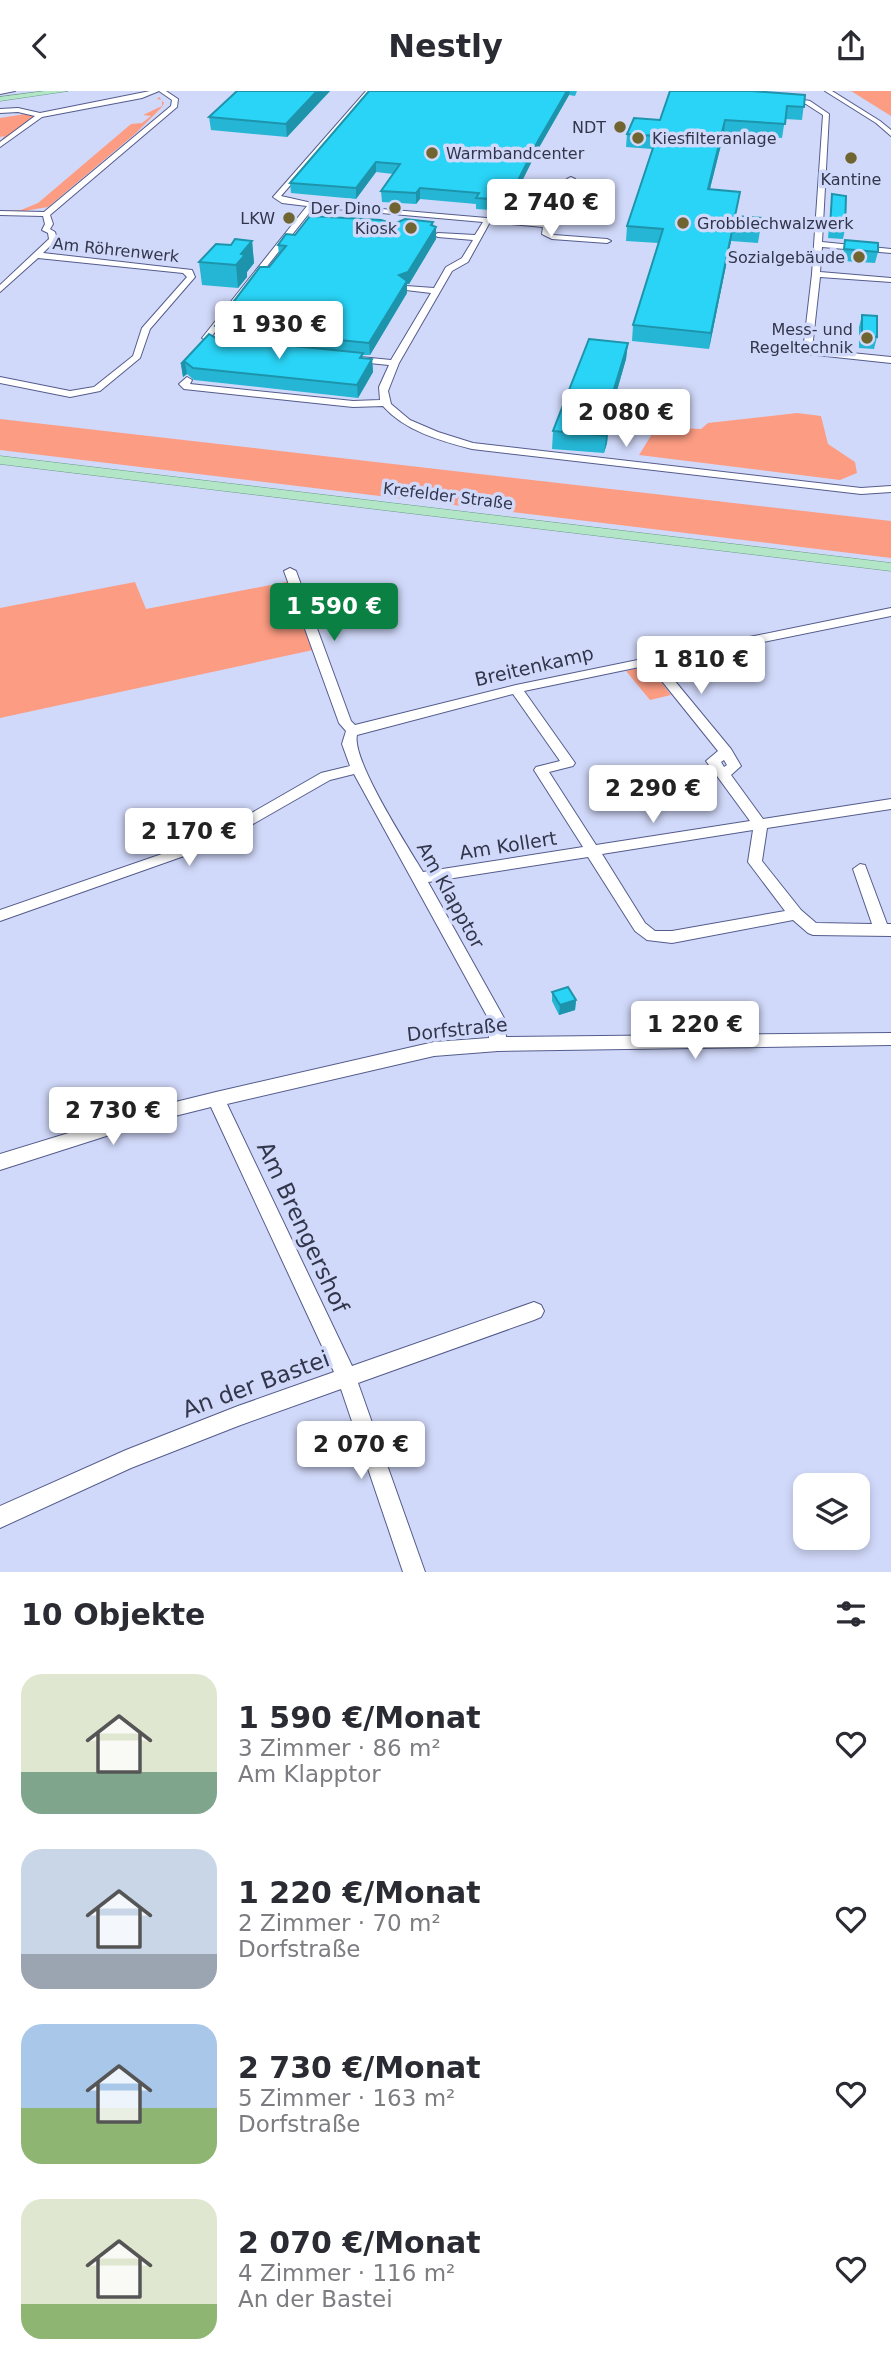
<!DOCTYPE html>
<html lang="de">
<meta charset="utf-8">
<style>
body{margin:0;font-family:"DejaVu Sans",sans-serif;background:#f7f7f7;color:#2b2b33;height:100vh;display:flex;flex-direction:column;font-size:26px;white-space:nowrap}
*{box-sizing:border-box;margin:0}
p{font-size:23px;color:#7c7c81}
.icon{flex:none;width:38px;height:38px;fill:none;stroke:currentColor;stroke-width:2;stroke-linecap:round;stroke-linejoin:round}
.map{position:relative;height:1481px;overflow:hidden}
.side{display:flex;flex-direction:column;background:#fff;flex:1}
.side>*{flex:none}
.fabs{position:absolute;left:793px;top:1382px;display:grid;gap:14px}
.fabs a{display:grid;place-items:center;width:77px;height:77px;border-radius:14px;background:#fff;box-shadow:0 4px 10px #0003;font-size:35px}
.price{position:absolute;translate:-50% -60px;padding:0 16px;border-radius:7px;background:#fff;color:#222;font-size:23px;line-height:46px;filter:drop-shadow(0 2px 4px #0008)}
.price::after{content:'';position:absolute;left:50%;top:42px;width:21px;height:16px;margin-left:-10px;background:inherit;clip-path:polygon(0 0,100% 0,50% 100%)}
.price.current{background:#0b8043;color:#fff}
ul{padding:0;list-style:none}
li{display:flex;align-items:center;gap:21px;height:175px;padding:0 21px}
li span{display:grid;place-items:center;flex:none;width:196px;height:140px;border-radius:21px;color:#555}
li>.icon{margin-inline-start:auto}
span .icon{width:84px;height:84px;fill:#fffc;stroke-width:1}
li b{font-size:30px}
h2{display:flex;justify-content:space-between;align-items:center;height:84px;padding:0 21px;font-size:30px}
header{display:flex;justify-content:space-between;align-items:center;height:91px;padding:0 21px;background:#fff;font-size:32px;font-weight:700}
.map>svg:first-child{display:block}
.green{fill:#fc9c83}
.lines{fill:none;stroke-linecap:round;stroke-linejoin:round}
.minor-casing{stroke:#545c8c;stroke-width:2}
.major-casing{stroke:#659d83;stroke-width:1}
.minor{fill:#fff;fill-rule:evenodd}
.major{fill:#b3e5c7;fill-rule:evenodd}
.wall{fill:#24b6d4}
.shaded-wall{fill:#1d94ac}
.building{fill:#2ad4f6;stroke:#1d94ac;stroke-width:2}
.poi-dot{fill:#706431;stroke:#d1d9fa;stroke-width:2.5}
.labels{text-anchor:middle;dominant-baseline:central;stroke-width:7;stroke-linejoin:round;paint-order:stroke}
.far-poi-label{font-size:16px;fill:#32364b;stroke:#d1d9fa;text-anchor:end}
.far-street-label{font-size:16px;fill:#32364b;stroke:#d1d9fa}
.street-label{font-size:19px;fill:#32364b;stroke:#d1d9fa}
.near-street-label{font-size:23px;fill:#32364b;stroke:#d1d9fa}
</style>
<header><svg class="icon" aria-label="back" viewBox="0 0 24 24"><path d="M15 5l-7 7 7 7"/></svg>Nestly<svg class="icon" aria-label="share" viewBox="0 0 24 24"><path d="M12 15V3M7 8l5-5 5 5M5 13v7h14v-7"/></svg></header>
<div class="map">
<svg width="891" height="1481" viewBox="0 0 891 1481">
<rect width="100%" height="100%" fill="#d1d9fa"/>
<path class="green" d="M851,0H891V25Z
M159,6L164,12L162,16L136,42L48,116L24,120H0L21,119L38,112L131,33L142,32L151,25L143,24L162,15V9L157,8Z
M25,23L35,25L0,52L4,45L0,46V27Z
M797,322L821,325L828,353L855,371L857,382L840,389L639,364L652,343L660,336L701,338L708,332Z
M0,328L891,430V467L0,359Z
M291,490L313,559L0,627V517L135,491L146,518Z
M643,576L650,577L671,604L650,609L626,580Z"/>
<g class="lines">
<defs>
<path id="minor" d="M0,0H15L0,3Z
M150,0H166L178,8L177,16L50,124L53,133L50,138L55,141L57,148L43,162L183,178L192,179L195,186L150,238L140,267L100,300L70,306L0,292V286L70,300L94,296L133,265L142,237L187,186L183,182L38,167L0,201V194L49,148L48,142L42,139L45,133L43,125L0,124V120L44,121L171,15L172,9L159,0L142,7L42,26L0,56V51L35,25L18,21L0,22V18L18,17L40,22Z
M366,0H372L281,105L312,112L545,132L567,88L571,86L575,88L549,140L554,144L607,148L611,150L607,152L552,148L542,143L543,136L490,131L468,171L452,180L399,272L388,300L391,313L410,329L438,341L473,352L861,397L891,395V401L861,403L472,358C441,350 405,340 383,315L353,316L184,298L179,293L187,286L192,289L190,293L353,310L380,309L379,296L389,274L218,257L202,247L307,115L282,112L273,106ZM314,116L483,131L475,144L438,142L434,144L438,146L473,149L462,167L446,176L434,197L406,195L402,197L406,199L431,202L391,269L220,252L211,246Z
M825,0H832L880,30L891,39V45L876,32Z
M787,6L810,10L829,23L822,151L891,158V162L822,156L820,181L891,187V191L820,186L812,258L891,266V272L807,263L803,260L812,183L823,24L806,13L785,9Z
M290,477L296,480L351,630L355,634L516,594L891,517V525L660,572L731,658L741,675L731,684L763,728L891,708V718L767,737L762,770L801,819L816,832L872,833L853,778L860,773L865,774L887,833H891V845L813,844L808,842L793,829L672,852L647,849L635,840L588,766L428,791L504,927L506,946L891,942V954L498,960L434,965L227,1013L352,1275L534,1211L541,1214L544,1220L541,1226L534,1229L358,1292L425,1481H403L341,1298L238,1335L131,1377L0,1437V1415L126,1359L238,1315L334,1281L211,1016L147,1032L0,1079V1063L147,1018L216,1001L434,951L489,947L488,927L354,683L330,689L218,753L0,830V819L208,747L321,682L350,675L342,653L346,640L339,632L284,480ZM649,574L718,660L706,670L750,730L596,754L549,681L573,675L575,672L524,600ZM513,603L560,670L536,676L534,679L583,756L423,781C408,756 351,668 357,644ZM724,669L727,674L724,676L721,671ZM753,739L748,771L785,820L672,840H655L645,832L602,763Z"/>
<path id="major" d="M45,0H68L0,10V6Z
M0,365L891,472V480L0,373Z"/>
</defs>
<use href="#minor" class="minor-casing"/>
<use href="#major" class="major-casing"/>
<use href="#minor" class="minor"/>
<use href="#major" class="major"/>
</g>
<path class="wall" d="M237,0H330L287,46L211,39L209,26Z
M369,0H577L575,5L569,4L537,60L507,120L476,118V113L420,108L416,113L382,111L381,100L393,83L376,81L356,108L291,102L290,92Z
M805,4L802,29L785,28L782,47L724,42L710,98L736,125L762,127L758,152L731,150L709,258L632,250L633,234L658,152L626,150L627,135L652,58L626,56L627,43Z
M832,103L845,138L843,148L828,147Z
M394,133L433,134L436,136V148L409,193H407V202L370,264H363V267L372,268L373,281L358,307L194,289L187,283L183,286L181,273L216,247L218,248L217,247L215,235L269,176L279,164L278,154L295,144Z
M845,149L878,161L875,172L842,170Z
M252,150L254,172L247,181V186L238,197L202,194L199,171L231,154Z
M862,224L877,246L874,258L859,257V236Z
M628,252L626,268L607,334H609L607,352L604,362L552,358L553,340Z
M552,901L576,909L575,919L559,924L552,910Z"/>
<path class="shaded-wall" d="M317,0H330L287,46L286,33Z
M567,0H570L569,4L537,60L507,120L508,109L538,50Z
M725,29L724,42L706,113L708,98Z
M376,71V81L356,108V97Z
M420,97V108L416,113V102Z
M433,131V141L436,136V148L409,193H407V202L370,264L369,252L399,184Z
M733,135L731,150L709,258L711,242Z
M252,150L254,172L247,181V186L238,197L236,174L241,163Z
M628,252L626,268L604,345L603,334Z
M372,268L373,281L358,307L357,294Z
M185,271L187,283L183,286L181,273Z
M609,334L607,352L604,362L606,345Z
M576,909L575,919L559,924L560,914Z"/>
<path class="building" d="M237,0H317L286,33L209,26Z
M369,0H567L538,50L508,109L476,107L479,102L420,97L416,102L381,100L400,73L376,71L356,97L290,92Z
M670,0H752L805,4L804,16L787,15L785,33L725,29L708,98L740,101L735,125L762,127L760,137L733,135L711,242L633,234L663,138L627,135L657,45L627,43L634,27L660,29Z
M832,103L846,105L845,138L830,137Z
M310,125L381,129L394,133L405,128L433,131L431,134L436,136L408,181L399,184L407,190L369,252L219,237L215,235L260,176H269L286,155L278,154L286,143L295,144Z
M235,148L252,150L241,163L245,164L236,174L199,171L216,153L231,154Z
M845,149L878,152V161L844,158Z
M862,224L877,225V246L862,244Z
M209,243L216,247L363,262L360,267L372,268L357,294L193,277L185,271L181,273Z
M589,248L628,252L603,334H609L606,345L553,340Z
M568,896L576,909L560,914L552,901Z"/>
<g class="poi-dot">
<circle cx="620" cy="36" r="7"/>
<circle cx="638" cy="47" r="7"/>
<circle cx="432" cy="62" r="7"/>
<circle cx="851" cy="67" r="7"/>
<circle cx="395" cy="117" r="7"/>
<circle cx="289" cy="127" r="7"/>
<circle cx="683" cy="132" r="7"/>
<circle cx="411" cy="137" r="7"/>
<circle cx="859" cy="166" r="7"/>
<circle cx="867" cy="247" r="7"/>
</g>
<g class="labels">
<g class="far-poi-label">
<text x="606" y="36">NDT</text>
<text x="652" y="47" text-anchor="start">Kiesfilteranlage</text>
<text x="446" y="62" text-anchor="start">Warmbandcenter</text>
<text x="851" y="88" text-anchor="middle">Kantine</text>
<text x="381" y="117">Der Dino</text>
<text x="275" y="127">LKW</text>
<text x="697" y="132" text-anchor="start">Grobblechwalzwerk</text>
<text x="397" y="137">Kiosk</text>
<text x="845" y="166">Sozialgebäude</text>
<text x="853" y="238">Mess- und<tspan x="853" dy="18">Regeltechnik</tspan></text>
</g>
<g class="far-street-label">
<text transform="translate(116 159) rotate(6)">Am Röhrenwerk</text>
<text transform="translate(448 405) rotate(7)">Krefelder Straße</text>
</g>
<g class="street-label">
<text transform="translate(534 575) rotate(-13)">Breitenkamp</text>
<text transform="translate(508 754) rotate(-9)">Am Kollert</text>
<text transform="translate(451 804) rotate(61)">Am Klapptor</text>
<text transform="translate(457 938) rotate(-6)">Dorfstraße</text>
</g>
<g class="near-street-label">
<text transform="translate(303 1136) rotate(65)">Am Brengershof</text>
<text transform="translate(256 1293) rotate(-20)">An der Bastei</text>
</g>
</g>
</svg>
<div class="fabs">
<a><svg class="icon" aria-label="layers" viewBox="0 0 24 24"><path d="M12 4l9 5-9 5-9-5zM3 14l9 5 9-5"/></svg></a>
</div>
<b class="price" style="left:551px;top:148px">2 740 €</b>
<b class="price" style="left:279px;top:270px">1 930 €</b>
<b class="price" style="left:626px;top:358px">2 080 €</b>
<b class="price current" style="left:334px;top:552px">1 590 €</b>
<b class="price" style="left:701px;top:605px">1 810 €</b>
<b class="price" style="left:653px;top:734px">2 290 €</b>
<b class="price" style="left:189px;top:777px">2 170 €</b>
<b class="price" style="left:695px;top:970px">1 220 €</b>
<b class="price" style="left:113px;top:1056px">2 730 €</b>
<b class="price" style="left:361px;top:1390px">2 070 €</b>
</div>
<section class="side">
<h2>10 Objekte<svg class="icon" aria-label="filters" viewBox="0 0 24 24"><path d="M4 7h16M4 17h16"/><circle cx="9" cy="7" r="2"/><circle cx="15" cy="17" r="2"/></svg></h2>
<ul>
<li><span style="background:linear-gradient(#dfe7d0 70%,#7fa58c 0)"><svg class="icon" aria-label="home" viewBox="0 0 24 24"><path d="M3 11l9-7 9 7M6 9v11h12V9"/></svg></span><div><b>1 590 €/Monat</b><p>3 Zimmer · 86 m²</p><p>Am Klapptor</p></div><svg class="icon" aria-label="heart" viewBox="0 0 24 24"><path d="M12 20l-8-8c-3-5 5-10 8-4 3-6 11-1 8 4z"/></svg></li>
<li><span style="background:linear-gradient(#c9d6e8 75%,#9aa5b1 0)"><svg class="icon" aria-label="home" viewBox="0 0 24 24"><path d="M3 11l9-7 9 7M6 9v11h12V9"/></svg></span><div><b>1 220 €/Monat</b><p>2 Zimmer · 70 m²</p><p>Dorfstraße</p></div><svg class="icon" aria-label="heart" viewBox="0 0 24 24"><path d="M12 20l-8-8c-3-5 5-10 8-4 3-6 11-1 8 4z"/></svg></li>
<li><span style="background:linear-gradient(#a9c7e8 60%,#8fb573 0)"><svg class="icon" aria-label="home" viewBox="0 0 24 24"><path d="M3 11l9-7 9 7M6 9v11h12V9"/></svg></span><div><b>2 730 €/Monat</b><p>5 Zimmer · 163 m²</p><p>Dorfstraße</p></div><svg class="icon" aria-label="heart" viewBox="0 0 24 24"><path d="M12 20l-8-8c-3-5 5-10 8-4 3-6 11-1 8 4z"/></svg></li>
<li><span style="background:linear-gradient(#dfe7d0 75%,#8fb573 0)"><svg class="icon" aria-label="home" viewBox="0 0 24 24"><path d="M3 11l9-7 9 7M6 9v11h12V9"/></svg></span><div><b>2 070 €/Monat</b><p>4 Zimmer · 116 m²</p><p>An der Bastei</p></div><svg class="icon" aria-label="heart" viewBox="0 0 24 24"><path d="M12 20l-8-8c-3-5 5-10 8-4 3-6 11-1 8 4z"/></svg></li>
</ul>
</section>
